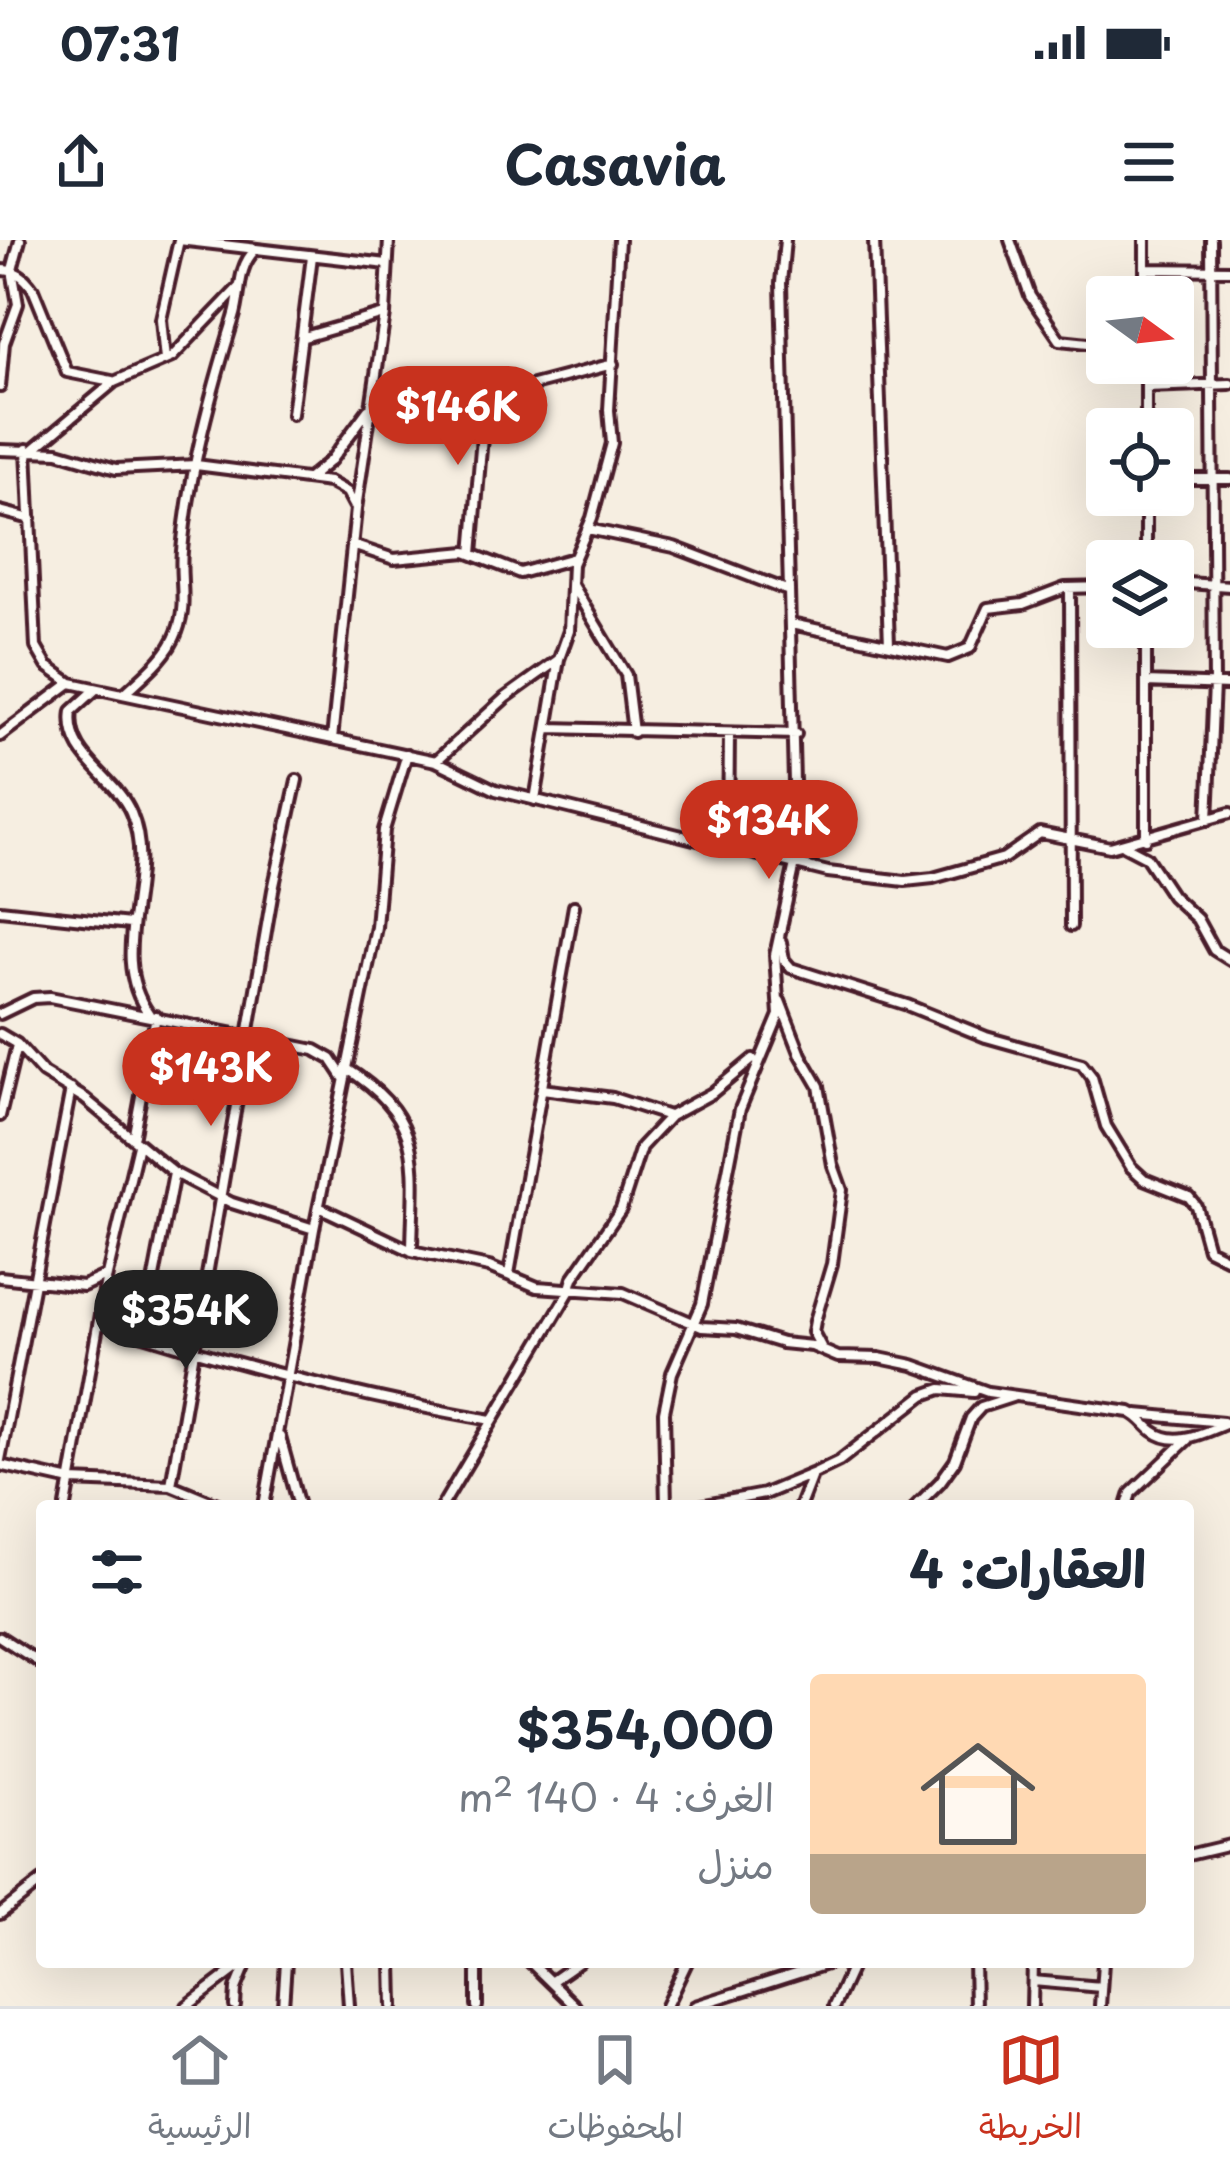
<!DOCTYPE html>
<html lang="ar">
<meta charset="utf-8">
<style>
body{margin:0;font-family:"Playpen Sans","Playpen Sans Arabic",sans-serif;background:#f6f6f7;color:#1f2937;direction:rtl;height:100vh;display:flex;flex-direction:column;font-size:45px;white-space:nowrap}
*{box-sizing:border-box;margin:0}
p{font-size:39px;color:#747a83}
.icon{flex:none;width:66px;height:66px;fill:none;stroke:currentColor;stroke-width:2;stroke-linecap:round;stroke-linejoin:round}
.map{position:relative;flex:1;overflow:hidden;direction:ltr}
.drawer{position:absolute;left:36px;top:1260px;width:1158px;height:468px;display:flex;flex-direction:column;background:#fff;border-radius:12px;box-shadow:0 12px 48px #0002;direction:rtl}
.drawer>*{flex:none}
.needle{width:78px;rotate:105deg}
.controls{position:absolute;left:1086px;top:36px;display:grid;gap:24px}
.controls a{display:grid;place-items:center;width:108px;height:108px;border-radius:12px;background:#fff;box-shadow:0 12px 48px #0002;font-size:60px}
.price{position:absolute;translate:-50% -102px;padding:0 27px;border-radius:42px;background:#c8321e;color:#fff;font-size:39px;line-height:78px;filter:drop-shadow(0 3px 6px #0008)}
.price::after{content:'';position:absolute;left:50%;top:72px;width:36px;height:27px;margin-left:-18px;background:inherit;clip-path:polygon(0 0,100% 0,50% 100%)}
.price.on{background:#222;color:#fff}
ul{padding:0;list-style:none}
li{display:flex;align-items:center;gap:36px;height:300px;padding:0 48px}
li+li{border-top:3px solid #e0e1e3}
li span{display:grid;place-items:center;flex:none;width:336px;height:240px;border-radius:12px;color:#555}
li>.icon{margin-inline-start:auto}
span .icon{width:144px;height:144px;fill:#fffc;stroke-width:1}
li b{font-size:51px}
h2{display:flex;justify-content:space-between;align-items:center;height:144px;padding:0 48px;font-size:51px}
.status{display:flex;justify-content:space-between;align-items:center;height:84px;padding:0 60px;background:#fff;direction:ltr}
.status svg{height:33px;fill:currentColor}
header{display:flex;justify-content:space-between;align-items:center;height:156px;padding:0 48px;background:#fff;font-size:54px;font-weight:700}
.dock{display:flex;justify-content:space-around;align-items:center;height:168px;border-top:3px solid #e0e1e3;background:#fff;font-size:33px;color:#747a83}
.dock a{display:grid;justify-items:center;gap:6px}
.dock .on{color:#c8321e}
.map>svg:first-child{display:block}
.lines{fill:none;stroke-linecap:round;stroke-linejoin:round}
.street-casing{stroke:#4a1f2b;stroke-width:16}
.street{stroke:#fdfcf7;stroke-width:8}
</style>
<div class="status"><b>07:31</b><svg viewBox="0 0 49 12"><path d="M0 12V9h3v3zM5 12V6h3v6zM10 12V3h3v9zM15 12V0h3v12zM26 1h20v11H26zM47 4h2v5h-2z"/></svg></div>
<header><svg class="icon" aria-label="menu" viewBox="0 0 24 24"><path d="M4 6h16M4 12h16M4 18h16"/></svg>Casavia<svg class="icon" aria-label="share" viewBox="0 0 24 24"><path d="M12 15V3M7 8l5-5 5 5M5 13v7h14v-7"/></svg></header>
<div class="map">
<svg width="1230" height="1766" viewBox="0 0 1230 1766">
<rect width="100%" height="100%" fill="#f6eee1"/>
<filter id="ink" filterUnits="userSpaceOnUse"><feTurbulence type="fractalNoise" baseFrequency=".00833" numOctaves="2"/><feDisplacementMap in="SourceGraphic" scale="24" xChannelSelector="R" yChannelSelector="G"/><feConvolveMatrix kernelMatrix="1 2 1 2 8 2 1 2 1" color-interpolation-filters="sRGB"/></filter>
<g filter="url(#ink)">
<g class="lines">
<defs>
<path id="street" d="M179,0L387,24
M874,0L889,404
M1010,0L1030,56L1060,100L1107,105
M1145,0V57
M1145,29L1230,30
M0,30C16,30 24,36 33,49L67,132L112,141
M304,97L384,74
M165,120L161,79L179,0
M1146,123V189
M0,147L4,103L18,64L12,30L20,0
M1146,147L1230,144
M292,174L312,16
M27,209L36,407L47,426L71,443L436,521L496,550L828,632L905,641L933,638L1004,618L1040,593L1110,607L1230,573
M34,209L114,142L172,117L239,47
M0,210L58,212L116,229L196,225L329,242L347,252L355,267
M308,239L331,220L368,170
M1173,239H1230
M1146,255V321
M0,271L31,279
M588,289L674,307L789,351
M352,305L394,319L466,312L520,333L574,318
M472,314L483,185L491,156L613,124
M1173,342L1230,346
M572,345L626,435L633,492
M1070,348L1071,686
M791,384L948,417L970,408L988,368L1023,364L1065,348L1107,347
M1146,442L1230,445
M95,450L72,471C65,517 116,536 131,573C159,639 104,711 149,774
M124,454C143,436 168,417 177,392C188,363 179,339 182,311C189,233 211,152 234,78C242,54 236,29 255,10
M549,488L796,494
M0,496L69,444
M332,499L356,269L385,74L389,0
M436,521L505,458L558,420
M535,560L559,419L569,391L572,324L592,278L612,203L609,170L619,0
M1208,580L1214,444L1211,0
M1146,599V387
M728,606L729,494
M1125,606L1146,617L1172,656L1197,679L1214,710L1230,720
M0,670L130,684
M781,702L784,720L791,728L907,765L986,797L1082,824L1092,837L1106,886L1131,927L1144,939L1189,957L1196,966L1208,1009L1230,1020
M780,761L801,815L819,846L833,925L842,950L832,1024L815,1081L813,1092L821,1107
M0,774L33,758L50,757L315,810L331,819L343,837
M0,794L17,804L43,833L84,858L174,933L232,963L314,989
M346,828C428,881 413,923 412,1011
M542,849L613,858L669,876
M0,876L17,805
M133,899L156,776
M319,967L412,1011L489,1027L537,1047L623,1053L702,1087L736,1089L782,1103L812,1106L838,1117L879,1118L913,1125L988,1152L1130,1172C1141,1177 1144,1184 1153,1191C1177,1209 1206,1191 1230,1182
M509,1034L574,666
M0,1037L83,1046L107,1035
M99,1081C229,1123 357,1157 492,1180
M143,1095L174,933
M1137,1174L1223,1182
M280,1197L299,1266
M0,1220L71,849
M0,1225L71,1241L171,1245L222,1266
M171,1245L273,650L297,540
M66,1266L107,1035L138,905
M264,1266L314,989L376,687L384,590L407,514
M442,1266L569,1052L573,1038L621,969L641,907L670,876L712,853L753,819
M666,1266L664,1172L672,1133L702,1064L740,869L779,775L775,715L796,619L781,43L785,0
M699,1266L764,1254L812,1234L839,1221L924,1155L941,1149L974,1152
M800,1266L812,1235
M916,1266L940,1242L955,1221L971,1178L981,1167L1012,1157
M1127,1266L1131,1253L1188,1199
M0,1397L42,1424
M1188,1615L1230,1605
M0,1674L42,1641
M346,1722L349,1766
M392,1722L393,1766
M530,1722L575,1766
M974,1722L975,1766
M553,1740L579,1722
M1033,1741L1101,1747
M187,1766L245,1722
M235,1766L236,1749L247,1722
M283,1766L286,1722
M477,1766V1722
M666,1766L687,1722
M695,1766L833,1722
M834,1766L854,1722
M1032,1766L1033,1722
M1100,1766L1103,1722"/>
</defs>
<use href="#street" class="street-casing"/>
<use href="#street" class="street"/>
</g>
</g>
</svg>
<div class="controls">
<a><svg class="needle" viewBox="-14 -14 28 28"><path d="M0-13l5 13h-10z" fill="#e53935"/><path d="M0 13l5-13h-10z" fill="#747a83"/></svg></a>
<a><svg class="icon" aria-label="locate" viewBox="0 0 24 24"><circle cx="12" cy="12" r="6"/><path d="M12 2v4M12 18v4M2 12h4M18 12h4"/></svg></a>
<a><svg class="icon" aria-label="layers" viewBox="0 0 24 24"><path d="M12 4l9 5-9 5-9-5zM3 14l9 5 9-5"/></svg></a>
</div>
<b class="price" style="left:458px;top:228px">$146K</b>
<b class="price" style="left:769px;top:642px">$134K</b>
<b class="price" style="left:211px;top:889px">$143K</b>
<b class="price on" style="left:186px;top:1132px">$354K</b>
<section class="drawer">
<h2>العقارات: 4<svg class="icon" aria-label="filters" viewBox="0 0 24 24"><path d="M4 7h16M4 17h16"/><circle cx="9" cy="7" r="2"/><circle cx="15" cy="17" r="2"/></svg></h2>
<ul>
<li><span style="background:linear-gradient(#ffd9b3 75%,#b9a48a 0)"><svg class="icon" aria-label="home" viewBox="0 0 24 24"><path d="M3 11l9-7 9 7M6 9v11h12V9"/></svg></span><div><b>$354,000</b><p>الغرف: 4 · 140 m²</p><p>منزل</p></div></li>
</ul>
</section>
</div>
<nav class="dock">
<a class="on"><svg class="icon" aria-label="map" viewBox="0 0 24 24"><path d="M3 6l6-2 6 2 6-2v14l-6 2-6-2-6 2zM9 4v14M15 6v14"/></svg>الخريطة</a>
<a><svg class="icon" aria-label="saved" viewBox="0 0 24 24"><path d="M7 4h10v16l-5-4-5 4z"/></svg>المحفوظات</a>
<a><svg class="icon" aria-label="home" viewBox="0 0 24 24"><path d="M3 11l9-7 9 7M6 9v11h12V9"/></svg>الرئيسية</a>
</nav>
